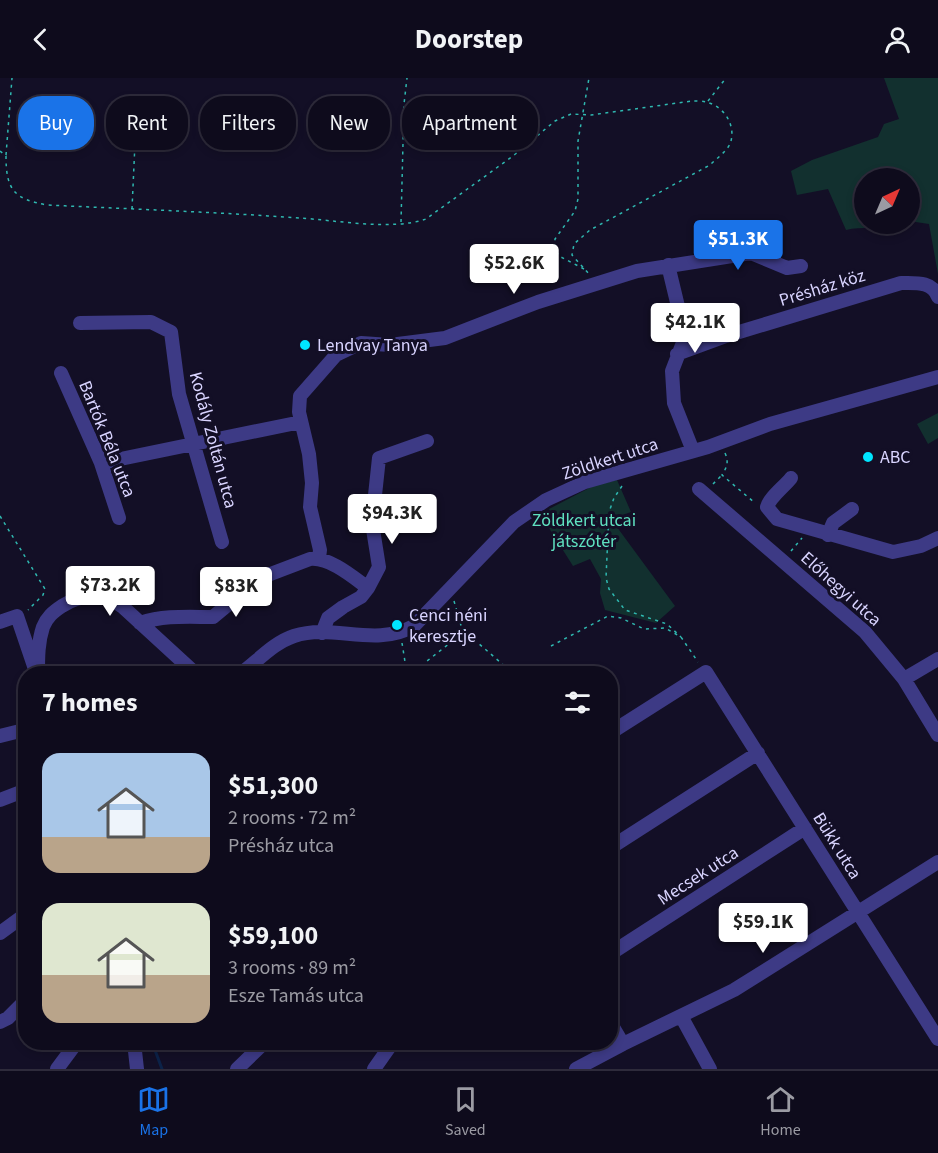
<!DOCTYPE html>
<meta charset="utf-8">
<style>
body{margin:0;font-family:"Source Sans 3",sans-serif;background:#1c1929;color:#f1f3f6;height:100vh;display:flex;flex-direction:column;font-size:22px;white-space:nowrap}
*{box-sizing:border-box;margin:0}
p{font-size:20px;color:#9b9ba3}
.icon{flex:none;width:33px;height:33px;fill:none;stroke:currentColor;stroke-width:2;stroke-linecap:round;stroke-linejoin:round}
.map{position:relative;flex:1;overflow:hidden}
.details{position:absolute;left:18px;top:588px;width:600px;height:384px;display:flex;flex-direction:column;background:#0e0b1c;border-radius:24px;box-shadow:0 3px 9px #0003,0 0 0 2px #2e2b3b}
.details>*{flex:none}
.hud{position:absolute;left:18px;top:18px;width:600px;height:54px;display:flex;gap:12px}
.needle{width:39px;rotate:44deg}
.buttons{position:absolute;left:854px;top:90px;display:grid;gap:12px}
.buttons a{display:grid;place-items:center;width:66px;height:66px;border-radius:50%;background:#0e0b1c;box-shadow:0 3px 9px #0003,0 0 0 2px #2e2b3b;font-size:30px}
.price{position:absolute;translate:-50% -51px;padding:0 14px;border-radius:6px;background:#fff;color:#222;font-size:20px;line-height:39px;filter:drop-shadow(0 2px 3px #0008)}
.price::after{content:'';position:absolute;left:50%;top:36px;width:18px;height:14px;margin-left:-9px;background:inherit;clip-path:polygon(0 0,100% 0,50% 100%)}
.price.current{background:#1a73e8;color:#fff}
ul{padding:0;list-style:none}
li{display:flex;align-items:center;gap:18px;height:150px;padding:0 24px}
li span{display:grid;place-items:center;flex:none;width:168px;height:120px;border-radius:18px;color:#555}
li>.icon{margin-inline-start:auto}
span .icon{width:72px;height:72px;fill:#fffc;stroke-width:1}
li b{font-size:26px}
h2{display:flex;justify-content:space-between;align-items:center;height:72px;padding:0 24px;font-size:26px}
.tag{padding:0 21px;border-radius:24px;background:#0e0b1c;box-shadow:0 3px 9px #0003,0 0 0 2px #2e2b3b;font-size:21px;line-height:54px}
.tag.current{background:#1a73e8;color:#fff}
header{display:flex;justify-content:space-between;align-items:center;height:78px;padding:0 24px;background:#0e0b1c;font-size:27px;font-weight:700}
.menu{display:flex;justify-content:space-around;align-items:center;height:84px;border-top:2px solid #2e2b3b;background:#0e0b1c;font-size:16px;color:#9b9ba3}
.menu a{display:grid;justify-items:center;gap:3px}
.menu .current{color:#1a73e8}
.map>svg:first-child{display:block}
.green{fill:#12302f}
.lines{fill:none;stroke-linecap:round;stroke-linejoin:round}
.stream{stroke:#0c2248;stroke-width:3}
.path{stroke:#2fb8b0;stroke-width:1.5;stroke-dasharray:3 4.5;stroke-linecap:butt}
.minor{stroke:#3d3a85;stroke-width:14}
.poi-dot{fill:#00e5ff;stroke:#130f26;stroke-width:2}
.labels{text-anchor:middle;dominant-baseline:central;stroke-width:6;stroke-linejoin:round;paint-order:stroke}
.street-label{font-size:18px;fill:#d9d4ff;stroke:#130f26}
.poi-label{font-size:18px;fill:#d9d4ff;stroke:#130f26;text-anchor:start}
.park-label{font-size:18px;fill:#5fe0c0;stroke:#130f26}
</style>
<header><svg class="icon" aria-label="back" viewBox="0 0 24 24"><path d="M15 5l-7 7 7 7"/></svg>Doorstep<svg class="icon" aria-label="person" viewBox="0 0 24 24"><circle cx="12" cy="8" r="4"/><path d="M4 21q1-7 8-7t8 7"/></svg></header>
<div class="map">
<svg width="938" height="991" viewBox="0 0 938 991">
<rect width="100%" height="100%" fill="#130f26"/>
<path class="green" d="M884,0H938V196L929,146L909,143V100H864V146H894C880,152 861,148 846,152L828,111L797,117L791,93L812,82L878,59L884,46L899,41Z
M938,335V360L928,366L917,346Z
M617,402L631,434L611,441L675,528L656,545L605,532L600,515L601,501L590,481L573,488L549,450L556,445L549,431L593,408Z"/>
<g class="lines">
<path class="stream" d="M152,964L162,991"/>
<path class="path" d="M708,23L726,0
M0,73L6,78C6,112 14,121 47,127C131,131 215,134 299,140C335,142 392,153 426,141L513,78L555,43L571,36L591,37L692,23C696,23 702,23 706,24C724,28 737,48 730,66C726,74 716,81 710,87L590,152L574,166L572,177L589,196
M6,77L12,0
M132,131L135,65
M401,144L404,26L407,0
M584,191L559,178L555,171V161L575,133L578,121V63L589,0
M725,375C729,384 727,389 722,397L755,425
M713,406L722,397
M622,408L614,420L609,434L606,500L609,511L625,532L667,546L681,559
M0,438L45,511L43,517L28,532
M791,473L802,460
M454,523L462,551L508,591
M402,565L407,596
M551,568L608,538L621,540L644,551L665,550L681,559L698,584
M420,596L427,583L459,558L462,552"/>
<path class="minor" d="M668,187L681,241L684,262L672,293L674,325L693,373
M80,245L151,244L171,254L179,316L222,464
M677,276L726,258L901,205C915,205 933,203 938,219
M61,295L101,385L119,440
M101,385L301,344
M791,400C784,409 770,419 767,429L777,441L893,474L921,468L938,460
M699,411L865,554L904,601L938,657
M828,457L833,445L852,431
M319,480L320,472L310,429L312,405L309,376L299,334L300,318L336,277L361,265L390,267L445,260L538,224L637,193L751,175L787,190L801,188
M0,544L17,538L35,591
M140,545C165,537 187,539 213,539L260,500L310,481C330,479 353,499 368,510
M322,555L328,540L343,529L361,519L368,510L379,489L372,445L379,380L427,363
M38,596C38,579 38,564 43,549C47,539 53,534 62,528C83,515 103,515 123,529L196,596
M240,596C258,583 273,565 294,558C334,545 374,570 414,548L514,444L546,422L585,404L708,369L770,346L938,299
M904,601L938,581
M610,655L706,594L938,961
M0,658L20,653
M0,722L26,712
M610,770L758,675
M0,855L26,836
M610,876L805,750
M681,938L710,991
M0,944L8,940L26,922
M610,944L623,966
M134,964L137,991
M57,991L77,964
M237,991L265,964
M374,991L393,964
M576,991L623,966L734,912L938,784"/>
</g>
<g class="poi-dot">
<circle cx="305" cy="267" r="6"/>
<circle cx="868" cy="379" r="6"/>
<circle cx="397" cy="547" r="6"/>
</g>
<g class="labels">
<g class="street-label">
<text transform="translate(822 210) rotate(-17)">Présház köz</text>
<text transform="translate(107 361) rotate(68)">Bartók Béla utca</text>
<text transform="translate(213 362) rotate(75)">Kodály Zoltán utca</text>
<text transform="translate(610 381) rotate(-18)">Zöldkert utca</text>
<text transform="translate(841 511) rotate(42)">Előhegyi utca</text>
<text transform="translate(837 768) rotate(58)">Bükk utca</text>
<text transform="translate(698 798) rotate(-33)">Mecsek utca</text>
</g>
<g class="poi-label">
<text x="317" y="267">Lendvay Tanya</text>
<text x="880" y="379">ABC</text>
<text x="409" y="537">Cenci néni<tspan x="409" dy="21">keresztje</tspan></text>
</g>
<g class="park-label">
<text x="584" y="442">Zöldkert utcai<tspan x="584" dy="21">játszótér</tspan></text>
</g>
</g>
</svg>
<div class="buttons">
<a><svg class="needle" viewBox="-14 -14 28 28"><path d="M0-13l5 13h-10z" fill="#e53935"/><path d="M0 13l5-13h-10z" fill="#9b9ba3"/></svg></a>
</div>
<b class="price current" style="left:738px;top:193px">$51.3K</b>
<b class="price" style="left:514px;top:217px">$52.6K</b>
<b class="price" style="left:695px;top:276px">$42.1K</b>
<b class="price" style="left:392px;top:467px">$94.3K</b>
<b class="price" style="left:110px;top:539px">$73.2K</b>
<b class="price" style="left:236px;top:540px">$83K</b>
<b class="price" style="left:763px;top:876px">$59.1K</b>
<div class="hud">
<a class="tag current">Buy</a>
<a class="tag">Rent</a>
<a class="tag">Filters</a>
<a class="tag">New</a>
<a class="tag">Apartment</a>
</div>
<section class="details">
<h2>7 homes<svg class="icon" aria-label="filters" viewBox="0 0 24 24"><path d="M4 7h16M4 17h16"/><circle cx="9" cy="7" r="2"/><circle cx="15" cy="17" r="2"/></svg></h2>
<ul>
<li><span style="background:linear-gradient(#a9c7e8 70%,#b9a48a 0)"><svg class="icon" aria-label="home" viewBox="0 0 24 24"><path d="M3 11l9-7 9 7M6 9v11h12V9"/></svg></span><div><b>$51,300</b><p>2 rooms · 72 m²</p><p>Présház utca</p></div></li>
<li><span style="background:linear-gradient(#dfe7d0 60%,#b9a48a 0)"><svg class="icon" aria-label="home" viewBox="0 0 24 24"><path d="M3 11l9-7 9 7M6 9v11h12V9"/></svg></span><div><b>$59,100</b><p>3 rooms · 89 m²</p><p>Esze Tamás utca</p></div></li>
</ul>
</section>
</div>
<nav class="menu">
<a class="current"><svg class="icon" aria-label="map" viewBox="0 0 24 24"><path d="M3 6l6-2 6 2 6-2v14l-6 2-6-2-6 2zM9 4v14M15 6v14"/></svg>Map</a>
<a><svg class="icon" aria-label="saved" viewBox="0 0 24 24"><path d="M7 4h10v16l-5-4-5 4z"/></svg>Saved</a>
<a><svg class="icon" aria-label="home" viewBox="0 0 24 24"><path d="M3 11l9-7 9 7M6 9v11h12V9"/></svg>Home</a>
</nav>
